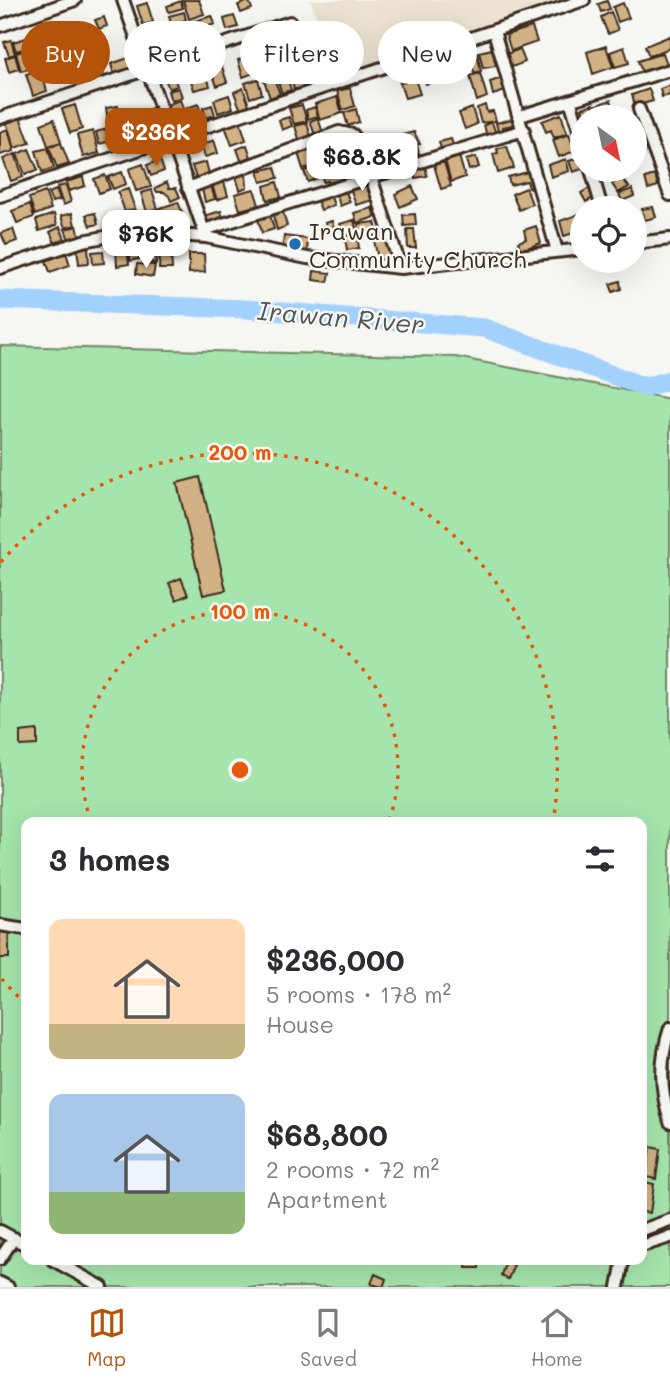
<!DOCTYPE html>
<meta charset="utf-8">
<style>
body{margin:0;font-family:Mali,sans-serif;background:#f2f2f3;color:#2b2b33;height:100vh;display:flex;flex-direction:column;font-size:26px;white-space:nowrap}
*{box-sizing:border-box;margin:0}
p{font-size:23px;color:#7c7c81}
.icon{flex:none;width:38px;height:38px;fill:none;stroke:currentColor;stroke-width:2;stroke-linecap:round;stroke-linejoin:round}
.map{position:relative;flex:1;overflow:hidden}
.sheet{position:absolute;left:21px;top:817px;width:626px;height:448px;display:flex;flex-direction:column;background:#fff;border-radius:14px;box-shadow:0 7px 28px #0002}
.sheet>*{flex:none}
.banner{position:absolute;left:21px;top:21px;width:628px;height:63px;display:flex;gap:14px}
.needle{width:46px;rotate:147deg}
.tools{position:absolute;left:570px;top:105px;display:grid;gap:14px}
.tools a{display:grid;place-items:center;width:77px;height:77px;border-radius:50%;background:#fff;box-shadow:0 7px 28px #0002;font-size:35px}
.price{position:absolute;translate:-50% -60px;padding:0 16px;border-radius:14px;background:#fff;color:#222;font-size:23px;line-height:46px;filter:drop-shadow(0 2px 4px #0008)}
.price::after{content:'';position:absolute;left:50%;top:42px;width:21px;height:16px;margin-left:-10px;background:inherit;clip-path:polygon(0 0,100% 0,50% 100%)}
.price.active{background:#b45309;color:#fff}
ul{padding:0;list-style:none}
li{display:flex;align-items:center;gap:21px;height:175px;padding:0 28px}
li span{display:grid;place-items:center;flex:none;width:196px;height:140px;border-radius:14px;color:#555}
li>.icon{margin-inline-start:auto}
span .icon{width:84px;height:84px;fill:#fffc;stroke-width:1}
li b{font-size:30px}
h2{display:flex;justify-content:space-between;align-items:center;height:84px;padding:0 28px;font-size:30px}
.pill{padding:0 24px;border-radius:32px;background:#fff;box-shadow:0 7px 28px #0002;font-size:24px;line-height:63px}
.pill.active{background:#b45309;color:#fff}
.tab-bar{display:flex;justify-content:space-around;align-items:center;height:98px;border-top:2px solid #e1e1e2;background:#fff;font-size:19px;color:#7c7c81}
.tab-bar a{display:grid;justify-items:center;gap:4px}
.tab-bar .active{color:#b45309}
.map>svg:first-child{display:block}
.built{fill:#ebe2d1}
.green{fill:#a5e4ac;stroke:#708765;stroke-width:2;fill-rule:evenodd}
.lines{fill:none;stroke-linecap:round;stroke-linejoin:round}
.river{stroke:#a2d1fe;stroke-width:19}
.building{fill:#d2b285;stroke:#3b2a1e;stroke-width:2}
.minor-casing{stroke:#3b2a1e;stroke-width:16}
.minor{stroke:#f6f6f2;stroke-width:10}
.ring{fill:none;stroke:#e8590c;stroke-width:3.5;stroke-dasharray:3.5 7}
.poi-dot{fill:#1f6fb2;stroke:#f6f6f2;stroke-width:2.5}
.labels{text-anchor:middle;dominant-baseline:central;stroke-width:5;stroke-linejoin:round;paint-order:stroke}
.poi-label{font-size:24px;fill:#3b2a1e;stroke:#f6f6f2;text-anchor:start}
.water-label{font-size:26px;font-style:italic;fill:#555456;stroke:#f6f6f2}
.centre{fill:#e8590c;stroke:#f6f6f2;stroke-width:3.5}
.ring-label{font-size:21px;text-anchor:middle;font-weight:bold;fill:#e8590c;stroke:#f6f6f2;stroke-width:5;stroke-linejoin:round;paint-order:stroke}
</style>
<div class="map">
<svg width="670" height="1287" viewBox="0 0 670 1287">
<rect width="100%" height="100%" fill="#f6f6f2"/>
<filter id="ink" filterUnits="userSpaceOnUse"><feTurbulence type="fractalNoise" baseFrequency=".0143" numOctaves="2"/><feDisplacementMap in="SourceGraphic" scale="14" xChannelSelector="R" yChannelSelector="G"/><feConvolveMatrix kernelMatrix="1 2 1 2 8 2 1 2 1" color-interpolation-filters="sRGB"/></filter>
<g filter="url(#ink)">
<path class="built" d="M310,0H559L338,75Z"/>
<path class="green" d="M0,346L456,357L670,399V1287H0ZM26,822H642V1260H26Z"/>
<g class="lines">
<path class="river" d="M0,300L245,309L484,328L645,387L670,380"/>
</g>
<path class="building" d="M183,0H199L204,14L189,19Z
M181,1L183,8L169,12L167,6Z
M249,1L252,9L241,13L238,5Z
M607,1L610,9L601,12L598,4Z
M147,3L153,22L143,25L137,6Z
M623,3L629,18L618,22L613,7Z
M184,12L186,20L171,24L169,16Z
M611,12L618,30L608,34L601,17Z
M212,16L215,24L193,31L191,22Z
M234,16L238,27L227,30L224,19Z
M104,17L107,26L99,29L95,20Z
M85,27L92,44L78,49L72,31Z
M313,27L321,57L306,61L298,31Z
M532,27L537,42L511,51L506,35Z
M169,28L171,35L176,33L179,41L170,44L168,35L164,36L162,30Z
M70,30L75,42L62,47L58,35Z
M275,36L279,44L271,48L267,40Z
M670,36V48L649,56L645,46Z
M26,38L28,48L16,51L13,42Z
M346,39L347,55L336,56L334,40Z
M11,40L15,54L9,56L4,42Z
M262,42L266,51L257,54L254,45Z
M74,44L77,53L68,56L65,47Z
M281,45L284,52L274,56L271,49Z
M606,46L613,67L593,74L587,52Z
M624,47L629,63L615,67L610,52Z
M34,48L39,66L21,71L16,53Z
M56,48L60,59L43,65L40,54Z
M492,49L496,66L483,68L479,52Z
M520,49L525,62L512,67L506,54Z
M464,50L468,63L451,68L447,55Z
M477,53L481,71L474,73L470,55Z
M663,53L668,67L643,75L638,61Z
M83,54L90,75L77,79L70,58Z
M15,55L19,69L9,72L5,58Z
M265,55L269,67L258,71L254,59Z
M134,56L138,67L114,74L111,64Z
M106,57L107,62L101,64L104,76L97,78L92,61Z
M249,57L254,73L243,77L238,60Z
M446,60L450,76L439,79L435,63Z
M304,62L309,86L294,90L289,66Z
M203,63L210,86L194,90L187,68Z
M410,64L415,77L400,82L394,70Z
M431,65L436,81L426,84L422,68Z
M222,67L227,82L217,86L211,70Z
M316,68L317,73L324,71L326,80L312,83L310,70Z
M40,69L47,91L33,96L26,74Z
M271,71L280,94L270,98L262,74Z
M173,73L177,86L169,89L164,76Z
M286,73L291,90L282,93L276,76Z
M480,73L487,97L477,101L470,76Z
M502,78L505,91L493,95L490,82Z
M258,79L262,94L250,98L245,83Z
M415,79L420,94L405,98L400,83Z
M670,85V95L662,97L660,89Z
M179,88L182,97L171,101L168,91Z
M243,88L249,105L240,108L234,92Z
M350,88L355,106L343,110L337,91Z
M649,89L653,101L635,106L632,95Z
M229,95L233,108L218,113L214,100Z
M337,97L342,113L320,120L315,104Z
M180,100L186,116L172,121L166,105Z
M611,100L614,110L600,115L596,105Z
M198,104L204,122L192,125L187,108Z
M593,104L596,115L585,117L582,108Z
M75,105L82,129L70,133L62,109Z
M212,105L215,115L206,118L203,108Z
M302,105L307,121L294,124L289,108Z
M485,105L487,112L493,111L496,121L481,123L477,108Z
M118,106L120,119L108,121L106,108Z
M315,107L318,116L308,119L306,110Z
M152,108L155,114L142,120L139,113Z
M472,108L477,124L465,129L459,113Z
M356,109L359,122L348,126L344,113Z
M561,114L567,133L554,138L551,130L546,132L542,121Z
M20,117L30,143L15,148L6,122Z
M154,117L158,126L144,131L141,122Z
M289,117L292,126L282,130L279,120Z
M318,118L324,136L316,138L310,121Z
M54,119L61,142L48,146L41,124Z
M186,119L188,126L176,131L173,123Z
M512,119L513,125L503,127L505,133L499,135L496,123Z
M240,121L246,140L232,145L225,126Z
M492,122L496,134L487,137L484,125Z
M307,123L311,137L300,142L295,126Z
M8,129L14,151L0,155V132Z
M107,129L111,141L99,144L96,132Z
M642,130L647,146L640,148L635,133Z
M93,131L99,153L83,157L77,135Z
M414,132L420,144L402,148L399,136Z
M569,134L575,151L559,157L553,140Z
M342,138L346,151L336,154L332,142Z
M451,139L454,148L442,152L439,142Z
M214,140L218,153L205,157L201,145Z
M381,140L385,151L374,155L370,143Z
M330,142L334,154L327,156L323,144Z
M61,143L69,164L57,168L49,147Z
M247,145L251,157L241,160L237,149Z
M417,145L419,154L407,157L405,149Z
M507,146L514,168L498,173L493,154L498,153L497,149Z
M315,147L319,164L303,169L298,153Z
M48,148L54,168L42,172L36,151Z
M29,149L38,170L25,174L17,154Z
M15,154L23,177L11,181L3,159Z
M391,155L393,162L378,167L375,160Z
M459,156L465,177L451,182L445,160Z
M476,157L479,167L469,170L466,160Z
M579,158L582,169L573,172L569,161Z
M566,159L569,171L551,177L548,165Z
M160,160L164,171L151,176L147,165Z
M206,162L209,174L196,178L192,166Z
M444,162L451,186L441,189L434,165Z
M339,163L343,181L329,185L328,181L323,182L321,168Z
M143,164L151,187L136,191L129,169Z
M425,165L427,176L415,178L413,168Z
M275,167L278,178L261,182L258,171Z
M315,167L318,178L308,182L304,171Z
M532,171L535,187L529,188L527,181L510,185L508,177Z
M122,172L126,184L113,189L108,177Z
M246,174L247,187L240,190L236,177Z
M105,175L110,189L99,193L94,179Z
M655,175L658,186L648,189L645,178Z
M83,177L85,186L69,191L66,182Z
M622,178L629,187L618,193L612,184Z
M167,182L169,188H176L180,197L171,201L169,196L164,192H157L155,188Z
M224,182L228,196L217,200L212,185Z
M277,182L281,197L267,200L264,186Z
M368,182L373,200L356,205L350,187Z
M66,185L71,202L63,205L57,187Z
M211,186L215,199L205,202L202,189Z
M412,186L418,199L400,207L395,194Z
M593,186L597,196L586,202L581,193Z
M526,188L532,204L519,210L512,194Z
M128,189L135,209L125,212L118,192Z
M254,189L259,205L240,210L235,194Z
M632,189L634,196L622,201L619,194Z
M56,190L60,200L52,202L48,193Z
M152,190L158,209L147,212L141,193Z
M345,190L350,202L340,206L336,192Z
M45,192L51,209L35,215L29,198Z
M330,194L334,205L321,210L316,198Z
M178,202L186,222L168,229L160,208Z
M30,204L34,217L17,223L12,211Z
M653,207L656,217L645,220L642,209Z
M372,208L375,217L357,223L354,213Z
M221,211L224,222L208,227L204,216Z
M283,212L287,226L277,230L273,215Z
M72,213L75,225L65,228L61,216Z
M95,213L98,224L90,226L86,215Z
M54,214L57,225L39,231L36,220Z
M415,214L416,225L404,226L403,215Z
M579,214L583,230L564,236L560,221Z
M270,215L274,229L262,233L258,219Z
M354,220L357,232L343,236L340,224Z
M332,221L335,232L328,234L325,223Z
M375,222L377,230L359,233L358,224Z
M77,226L80,237L69,240L65,229Z
M536,226L541,243L521,250L518,242L526,239L524,230Z
M60,227L65,239L55,243L50,232Z
M13,229L17,241L6,245L1,233Z
M407,229H414L416,248H408Z
M387,233L392,261L379,263L373,236Z
M357,235L359,248L347,250L345,237Z
M284,236L308,239L307,252L282,249Z
M139,243V259L130,261V244Z
M88,247L89,263L79,264L77,248Z
M149,249L158,250L156,263L147,262Z
M116,250H127L129,264L117,266Z
M103,251L104,263L93,264L92,252Z
M160,252H171L172,269H159Z
M66,253L70,265L50,272L46,261Z
M189,254H204L205,272L189,273Z
M137,264L155,265L153,277L136,274Z
M314,271L330,273L328,282L313,280Z
M620,281L621,289L613,292L610,284Z
M200,477L226,590L203,595L177,483Z
M181,578L188,595L176,600L169,583Z
M37,730V745L20,746V732Z
M0,932L9,933V958H0Z
M650,1147L660,1149L656,1179L646,1177Z
M644,1182L654,1184L650,1213L642,1212Z
M466,1260H479V1268H466Z
M506,1261L514,1265L508,1279L501,1275Z
M375,1274L386,1279L383,1287L371,1284Z"/>
<g class="lines">
<defs>
<path id="minor" d="M123,0L205,234
M0,26L75,0
M494,31L557,251
M571,103L583,143
M639,109L670,195
M520,116L670,70
M0,118L290,22
M591,170L602,208
M188,188L339,132L353,135L371,177L524,130
M0,196L584,0
M204,230L371,177L401,268
M635,243L670,239
M0,268L83,241L132,232L206,237L307,258L401,268L583,249
M0,925L26,929
M670,1028C659,1062 660,1088 670,1122
M642,1230L670,1220
M0,1231L26,1245
M642,1246L670,1237
M0,1259L14,1238
M53,1260L102,1287
M0,1283L8,1287
M618,1287L623,1260"/>
</defs>
<use href="#minor" class="minor-casing"/>
<use href="#minor" class="minor"/>
</g>
</g>
<g class="ring">
<path d="M91 821A158 158 0 1 1 389 821"/>
<path d="M26 1004A317 317 0 0 1 1 978M1 562A317 317 0 0 1 553 822"/>
</g>
<circle class="poi-dot" cx="295" cy="244" r="7"/>
<g class="labels">
<g class="poi-label">
<text x="309" y="230">Irawan<tspan x="309" dy="28">Community Church</tspan></text>
</g>
<g class="water-label">
<text transform="translate(341 317) rotate(5)">Irawan River</text>
</g>
</g>
<circle cx="240" cy="770" r="10" class="centre"/>
<g class="ring-label">
<text x="240" y="460">200 m</text>
<text x="240" y="619">100 m</text>
</g>
</svg>
<div class="tools">
<a><svg class="needle" viewBox="-14 -14 28 28"><path d="M0-13l5 13h-10z" fill="#e53935"/><path d="M0 13l5-13h-10z" fill="#7c7c81"/></svg></a>
<a><svg class="icon" aria-label="locate" viewBox="0 0 24 24"><circle cx="12" cy="12" r="6"/><path d="M12 2v4M12 18v4M2 12h4M18 12h4"/></svg></a>
</div>
<b class="price active" style="left:156px;top:168px">$236K</b>
<b class="price" style="left:362px;top:193px">$68.8K</b>
<b class="price" style="left:146px;top:270px">$76K</b>
<div class="banner">
<a class="pill active">Buy</a>
<a class="pill">Rent</a>
<a class="pill">Filters</a>
<a class="pill">New</a>
</div>
<section class="sheet">
<h2>3 homes<svg class="icon" aria-label="filters" viewBox="0 0 24 24"><path d="M4 7h16M4 17h16"/><circle cx="9" cy="7" r="2"/><circle cx="15" cy="17" r="2"/></svg></h2>
<ul>
<li><span style="background:linear-gradient(#ffd9b3 75%,#c2b280 0)"><svg class="icon" aria-label="home" viewBox="0 0 24 24"><path d="M3 11l9-7 9 7M6 9v11h12V9"/></svg></span><div><b>$236,000</b><p>5 rooms · 178 m²</p><p>House</p></div></li>
<li><span style="background:linear-gradient(#a9c7e8 70%,#8fb573 0)"><svg class="icon" aria-label="home" viewBox="0 0 24 24"><path d="M3 11l9-7 9 7M6 9v11h12V9"/></svg></span><div><b>$68,800</b><p>2 rooms · 72 m²</p><p>Apartment</p></div></li>
</ul>
</section>
</div>
<nav class="tab-bar">
<a class="active"><svg class="icon" aria-label="map" viewBox="0 0 24 24"><path d="M3 6l6-2 6 2 6-2v14l-6 2-6-2-6 2zM9 4v14M15 6v14"/></svg>Map</a>
<a><svg class="icon" aria-label="saved" viewBox="0 0 24 24"><path d="M7 4h10v16l-5-4-5 4z"/></svg>Saved</a>
<a><svg class="icon" aria-label="home" viewBox="0 0 24 24"><path d="M3 11l9-7 9 7M6 9v11h12V9"/></svg>Home</a>
</nav>
